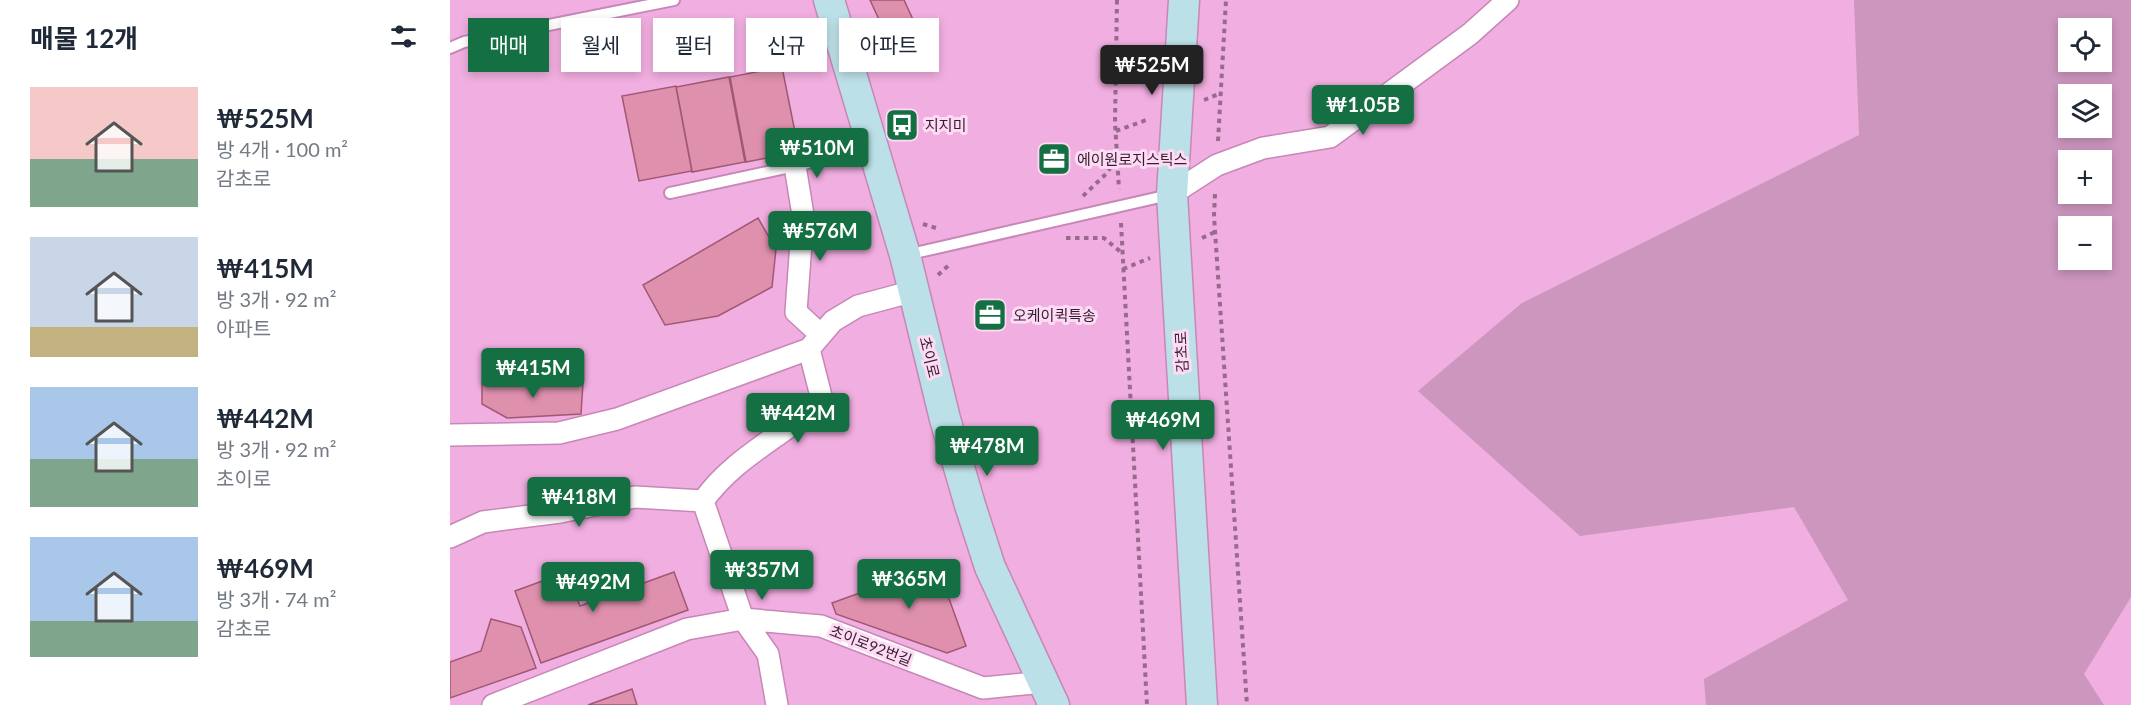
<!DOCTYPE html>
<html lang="ko">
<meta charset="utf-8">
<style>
body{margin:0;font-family:Lato,"Noto Sans KR",sans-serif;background:#f6f6f7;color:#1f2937;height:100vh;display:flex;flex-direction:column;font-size:22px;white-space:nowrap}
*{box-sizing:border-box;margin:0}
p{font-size:20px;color:#747a83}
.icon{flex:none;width:33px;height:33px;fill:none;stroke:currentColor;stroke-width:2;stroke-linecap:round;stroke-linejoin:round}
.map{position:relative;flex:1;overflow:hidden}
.panel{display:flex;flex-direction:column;background:#fff;width:450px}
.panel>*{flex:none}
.banner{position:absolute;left:18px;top:18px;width:570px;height:54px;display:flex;gap:12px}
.buttons{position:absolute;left:1608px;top:18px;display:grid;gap:12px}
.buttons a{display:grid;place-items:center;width:54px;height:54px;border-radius:0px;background:#fff;box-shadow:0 3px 9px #0003;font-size:30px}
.price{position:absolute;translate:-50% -51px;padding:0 14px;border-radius:6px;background:#146f43;color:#fff;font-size:20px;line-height:39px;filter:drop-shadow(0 2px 3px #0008)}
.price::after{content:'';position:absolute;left:50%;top:36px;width:18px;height:14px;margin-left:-9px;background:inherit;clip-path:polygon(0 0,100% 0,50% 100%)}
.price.selected{background:#222;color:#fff}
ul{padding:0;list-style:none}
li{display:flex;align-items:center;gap:18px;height:150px;padding:0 30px}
li span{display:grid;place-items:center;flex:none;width:168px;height:120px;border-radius:0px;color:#555}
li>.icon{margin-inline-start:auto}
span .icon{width:72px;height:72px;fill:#fffc;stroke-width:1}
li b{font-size:26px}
h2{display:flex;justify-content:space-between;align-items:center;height:72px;padding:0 30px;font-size:26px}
.pill{padding:0 21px;border-radius:0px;background:#fff;box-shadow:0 3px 9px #0003;font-size:21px;line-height:54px}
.pill.selected{background:#146f43;color:#fff}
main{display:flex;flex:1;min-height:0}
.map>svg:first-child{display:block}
.green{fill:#cc96be;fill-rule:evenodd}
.building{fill:#de90ad;stroke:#a05874;stroke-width:1.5}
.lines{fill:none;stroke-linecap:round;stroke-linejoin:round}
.lane-casing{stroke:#c787b7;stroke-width:14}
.street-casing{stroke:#c787b7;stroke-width:24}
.secondary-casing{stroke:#c787b7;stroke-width:33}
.path{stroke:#996a8d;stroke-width:4;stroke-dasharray:4.5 4.5;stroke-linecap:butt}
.lane{stroke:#fff;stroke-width:10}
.street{stroke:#fff;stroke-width:21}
.secondary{stroke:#bce0e7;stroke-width:30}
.labels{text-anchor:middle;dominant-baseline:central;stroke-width:6;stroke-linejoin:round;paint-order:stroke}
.poi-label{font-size:15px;fill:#351c2f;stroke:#fedbf4;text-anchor:start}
.street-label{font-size:15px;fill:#351c2f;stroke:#fedbf4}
</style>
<main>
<section class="panel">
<h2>매물 12개<svg class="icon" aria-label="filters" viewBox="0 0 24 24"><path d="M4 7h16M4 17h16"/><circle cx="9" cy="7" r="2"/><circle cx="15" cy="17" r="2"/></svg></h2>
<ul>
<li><span style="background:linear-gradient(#f6c9c9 60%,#7fa58c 0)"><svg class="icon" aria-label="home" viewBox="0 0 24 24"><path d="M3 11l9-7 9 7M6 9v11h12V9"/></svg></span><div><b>₩525M</b><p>방 4개 · 100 m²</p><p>감초로</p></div></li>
<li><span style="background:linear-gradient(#c9d6e8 75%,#c2b280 0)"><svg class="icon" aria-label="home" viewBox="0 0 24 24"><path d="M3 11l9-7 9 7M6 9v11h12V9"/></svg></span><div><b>₩415M</b><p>방 3개 · 92 m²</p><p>아파트</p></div></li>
<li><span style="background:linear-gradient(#a9c7e8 60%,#7fa58c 0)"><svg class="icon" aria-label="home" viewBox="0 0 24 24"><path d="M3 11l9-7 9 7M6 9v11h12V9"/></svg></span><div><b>₩442M</b><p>방 3개 · 92 m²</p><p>초이로</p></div></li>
<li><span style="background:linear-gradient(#a9c7e8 70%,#7fa58c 0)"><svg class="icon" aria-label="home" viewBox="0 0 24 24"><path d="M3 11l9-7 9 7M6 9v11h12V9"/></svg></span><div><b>₩469M</b><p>방 3개 · 74 m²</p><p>감초로</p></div></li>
</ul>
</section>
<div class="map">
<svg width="1681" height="705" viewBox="0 0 1681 705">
<rect width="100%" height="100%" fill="#f1aee0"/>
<path class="green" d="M1404,0H1681V597L1634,674L1654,705H1256L1254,679L1398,600L1344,507L1130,536L968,391L1072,303L1409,135ZM1618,28H1652V62H1618ZM1618,94H1652V128H1618ZM1618,160H1652V194H1618ZM1618,226H1652V260H1618Z"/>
<path class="building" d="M420,0H454L471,37L443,50Z
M332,67L349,152L296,162L280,77Z
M279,77L295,162L242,172L226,87Z
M226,86L242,171L189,181L172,96Z
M308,218L326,249L322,287L268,316L215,325L193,285Z
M32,382L133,383L131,414L57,418L32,404Z
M487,565L516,646L497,653L386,614L382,603Z
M117,572L130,606L224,572L238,610L91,663L65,591Z
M41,619L71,627L86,668L0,698V662L31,651Z
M182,689L187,705H138Z"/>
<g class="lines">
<defs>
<path id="lane" d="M0,48L14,42L224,0
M220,193L423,149
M456,255L719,195"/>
<path id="street" d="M345,166L353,215L346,312L371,335
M722,194L767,165L813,148L880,137L1020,34L1058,0
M0,435L109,433L167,419L359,349
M0,537L33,522L110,512L185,497L253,501
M43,705L237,629L293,619L371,626L533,688L594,682
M327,705L318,654L293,619L253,501C273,473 299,455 326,436C343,424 359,413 371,396L359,349L383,321L408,306L464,291"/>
<path id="secondary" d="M379,0L455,255L495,419L520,505L540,567L604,705
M734,0L722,194L752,705"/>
</defs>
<use href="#lane" class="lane-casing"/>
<use href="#street" class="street-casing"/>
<use href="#secondary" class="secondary-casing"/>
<path class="path" d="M667,0L665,122L669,189
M754,100L771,93
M666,131L699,119
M768,141L776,0
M765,194L764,216L797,705
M633,196L657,173L667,156
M671,223L697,705
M473,224L489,229
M616,238H654L672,253
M752,238L765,232
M673,269L700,258
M488,275L500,264"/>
<use href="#lane" class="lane"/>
<use href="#street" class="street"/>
<use href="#secondary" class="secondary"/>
</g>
<defs>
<symbol id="bus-square" viewBox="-11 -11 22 22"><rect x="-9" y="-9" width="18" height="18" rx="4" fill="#146f43" stroke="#fedbf4"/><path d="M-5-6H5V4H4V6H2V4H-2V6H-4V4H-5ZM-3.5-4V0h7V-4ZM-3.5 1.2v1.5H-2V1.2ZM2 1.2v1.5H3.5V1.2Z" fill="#fff"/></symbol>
<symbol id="office-square" viewBox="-11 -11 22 22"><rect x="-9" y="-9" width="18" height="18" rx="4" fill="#146f43" stroke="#fedbf4"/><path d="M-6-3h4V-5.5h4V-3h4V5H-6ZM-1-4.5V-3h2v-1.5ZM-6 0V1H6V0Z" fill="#fff"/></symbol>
</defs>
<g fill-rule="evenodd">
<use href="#bus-square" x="433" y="106" width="38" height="38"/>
<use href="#office-square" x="585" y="140" width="38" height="38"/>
<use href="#office-square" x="521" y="296" width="38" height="38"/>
</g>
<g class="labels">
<g class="poi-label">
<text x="475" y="125">지지미</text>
<text x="627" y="159">에이원로지스틱스</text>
<text x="563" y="315">오케이퀵특송</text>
</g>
<g class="street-label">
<text transform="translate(731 352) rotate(-93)">감초로</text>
<text transform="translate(480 357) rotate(76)">초이로</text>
<text transform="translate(421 645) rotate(21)">초이로92번길</text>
</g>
</g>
</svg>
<div class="buttons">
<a><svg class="icon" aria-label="locate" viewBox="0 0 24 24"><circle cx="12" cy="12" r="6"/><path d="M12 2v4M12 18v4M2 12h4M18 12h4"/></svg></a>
<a><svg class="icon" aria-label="layers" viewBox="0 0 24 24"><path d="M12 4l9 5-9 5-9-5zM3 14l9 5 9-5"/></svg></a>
<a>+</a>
<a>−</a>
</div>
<b class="price selected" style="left:702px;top:96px">₩525M</b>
<b class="price" style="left:913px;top:136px">₩1.05B</b>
<b class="price" style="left:367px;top:179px">₩510M</b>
<b class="price" style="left:370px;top:262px">₩576M</b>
<b class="price" style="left:83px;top:399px">₩415M</b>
<b class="price" style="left:348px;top:444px">₩442M</b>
<b class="price" style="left:713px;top:451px">₩469M</b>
<b class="price" style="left:537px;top:477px">₩478M</b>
<b class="price" style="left:129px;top:528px">₩418M</b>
<b class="price" style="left:312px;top:601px">₩357M</b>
<b class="price" style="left:459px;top:610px">₩365M</b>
<b class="price" style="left:143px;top:613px">₩492M</b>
<div class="banner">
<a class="pill selected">매매</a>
<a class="pill">월세</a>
<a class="pill">필터</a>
<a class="pill">신규</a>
<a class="pill">아파트</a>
</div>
</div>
</main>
